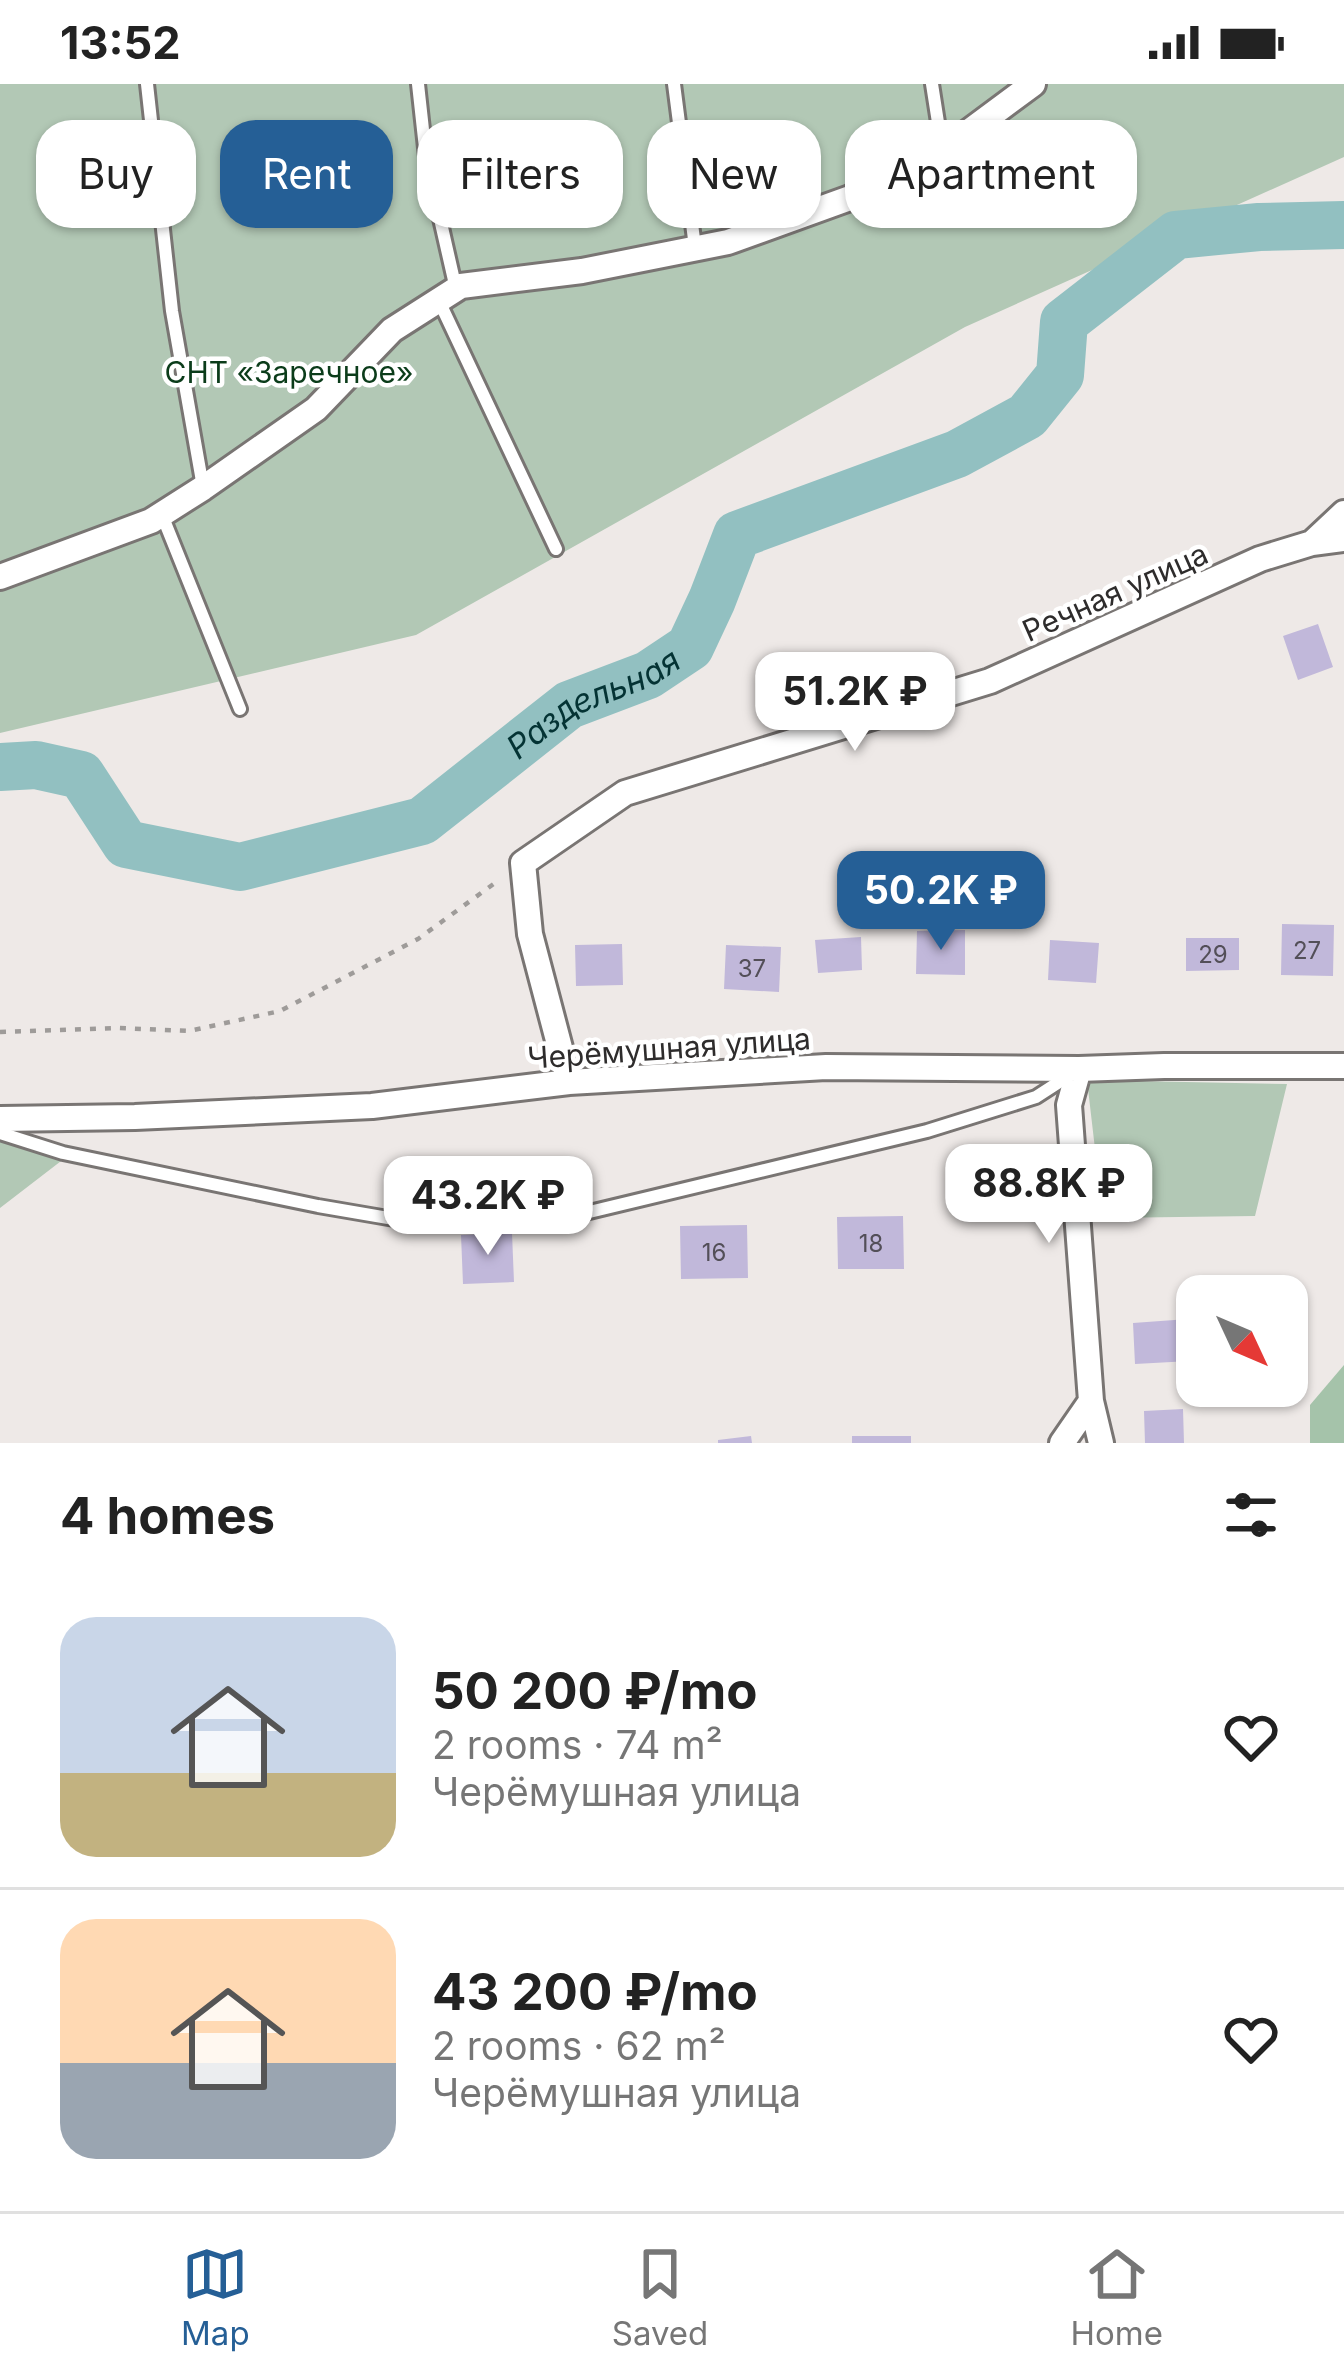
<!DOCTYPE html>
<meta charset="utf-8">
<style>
body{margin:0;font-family:Inter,sans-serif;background:#f6f6f6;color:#222;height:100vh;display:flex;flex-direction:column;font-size:45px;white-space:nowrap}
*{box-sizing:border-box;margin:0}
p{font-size:39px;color:#767676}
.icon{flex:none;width:66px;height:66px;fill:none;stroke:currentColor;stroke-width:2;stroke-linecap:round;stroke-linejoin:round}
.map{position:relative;height:1359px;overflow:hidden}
.sheet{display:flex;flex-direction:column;background:#fff;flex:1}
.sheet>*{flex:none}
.top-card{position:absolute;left:36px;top:36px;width:1272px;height:108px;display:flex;gap:24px}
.needle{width:78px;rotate:134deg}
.fabs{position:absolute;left:1176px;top:1191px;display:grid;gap:24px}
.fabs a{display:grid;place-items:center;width:132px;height:132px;border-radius:24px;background:#fff;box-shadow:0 3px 9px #0004;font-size:60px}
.price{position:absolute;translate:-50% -102px;padding:0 27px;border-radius:24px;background:#fff;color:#222;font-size:39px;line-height:78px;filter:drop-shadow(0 3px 6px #0008)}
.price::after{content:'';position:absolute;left:50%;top:72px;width:36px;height:27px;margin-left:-18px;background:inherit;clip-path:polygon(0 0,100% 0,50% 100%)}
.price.selected{background:#255f96;color:#fff}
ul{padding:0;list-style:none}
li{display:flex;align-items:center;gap:36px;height:300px;padding:0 60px}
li+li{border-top:3px solid #e0e0e0}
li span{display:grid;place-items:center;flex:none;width:336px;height:240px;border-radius:36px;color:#555}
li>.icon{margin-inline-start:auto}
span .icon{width:144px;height:144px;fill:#fffc;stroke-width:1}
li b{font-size:51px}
h2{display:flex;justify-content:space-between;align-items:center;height:144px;padding:0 60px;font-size:51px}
.tag{padding:0 42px;border-radius:36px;background:#fff;box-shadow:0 3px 9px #0004;font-size:42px;line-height:108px}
.tag.selected{background:#255f96;color:#fff}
.status{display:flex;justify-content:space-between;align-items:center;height:84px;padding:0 60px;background:#fff;direction:ltr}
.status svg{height:33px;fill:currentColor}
.dock{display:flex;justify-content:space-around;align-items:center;height:168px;border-top:3px solid #e0e0e0;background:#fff;font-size:33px;color:#767676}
.dock a{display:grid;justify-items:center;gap:6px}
.dock .selected{color:#255f96}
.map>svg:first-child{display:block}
.green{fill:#b2c8b5}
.forest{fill:#a5c3aa}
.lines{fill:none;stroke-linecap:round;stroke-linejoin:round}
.river{stroke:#92c0c1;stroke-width:48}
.building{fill:#c1b8da}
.service-casing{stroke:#797573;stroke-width:18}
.minor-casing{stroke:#797573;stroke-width:30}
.path{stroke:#9e9b99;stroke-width:4.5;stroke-dasharray:6 9;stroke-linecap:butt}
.service{stroke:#fff;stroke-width:12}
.minor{stroke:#fff;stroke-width:24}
.labels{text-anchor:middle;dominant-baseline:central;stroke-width:9;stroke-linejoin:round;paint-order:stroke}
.number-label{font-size:24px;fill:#534f58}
.park-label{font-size:30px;fill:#0b3c1a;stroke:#fff}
.street-label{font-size:30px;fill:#2e2c2c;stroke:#fff}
.water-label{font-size:33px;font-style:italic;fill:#043334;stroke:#fff}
</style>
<div class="status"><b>13:52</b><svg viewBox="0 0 49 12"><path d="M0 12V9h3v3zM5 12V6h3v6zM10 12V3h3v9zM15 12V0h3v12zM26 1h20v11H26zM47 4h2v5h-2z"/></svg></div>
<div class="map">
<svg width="1344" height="1359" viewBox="0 0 1344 1359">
<rect width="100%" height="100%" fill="#eee9e7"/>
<path class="green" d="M0,0H1344V73L965,243L416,551L0,649Z
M1087,996L1287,1000L1255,1132L1103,1134Z
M0,1053L65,1074L0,1124Z"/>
<path class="forest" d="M1344,1281V1359H1310V1321Z"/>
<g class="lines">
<path class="river" id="s1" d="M0,683L36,681L81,691L126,760L240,783L422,737L569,621L648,591L690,563L712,516L737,451L957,370L1027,332L1060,291L1064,238L1176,151L1259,143L1344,141"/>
</g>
<path class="building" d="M1318,540L1333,583L1298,596L1283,552Z
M1282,840L1334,841L1333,892L1281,891Z
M965,846V891L916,890L917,847Z
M861,853L862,886L818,889L815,856Z
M1186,854H1239V886L1186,887Z
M1050,856L1099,859L1096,899L1048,896Z
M622,860L623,901L576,902L575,861Z
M726,861L781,863L779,908L724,905Z
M903,1132L904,1185H838L837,1133Z
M747,1141L748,1194L681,1195L680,1142Z
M512,1149L514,1198L463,1200L461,1151Z
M1188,1235L1190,1277L1135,1280L1133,1239Z
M1183,1325L1184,1359H1145L1144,1327Z
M751,1352L752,1359H718V1356Z
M852,1352H911V1359H852Z"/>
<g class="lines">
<defs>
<path id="service" d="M147,0L172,227L203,403
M418,0L426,73L456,205
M674,0L695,163
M932,0L942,64
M439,217L556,465
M162,431L240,625
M0,1049L63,1069L318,1122L429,1141L556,1136L927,1047L1036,1013L1073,989"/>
<path id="minor" d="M1312,459L1344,429
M0,493L151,437L203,404L316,325L392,246L461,202L582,187L728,158L850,114L951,61L1033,0
M569,998L530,850L523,779L625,709L990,597L1260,475L1312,459L1344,455
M0,1035L135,1033L372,1022L569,998L826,983L1079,985L1164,982H1344
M1091,1317L1101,1359
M1062,1359L1091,1317L1069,1021L1079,985"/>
</defs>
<use href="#service" class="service-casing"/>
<use href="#minor" class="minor-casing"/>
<path class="path" d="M0,948L119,944L189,947L280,927L418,855L499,796"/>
<use href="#service" class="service"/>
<use href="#minor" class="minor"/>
</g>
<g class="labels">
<g class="number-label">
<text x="1307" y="866">27</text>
<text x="1213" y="870">29</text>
<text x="752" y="884">37</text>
<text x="871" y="1159">18</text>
<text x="714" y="1168">16</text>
</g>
<g class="park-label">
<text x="289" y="288">СНТ «Заречное»</text>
</g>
<g class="street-label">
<text transform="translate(1115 508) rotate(-24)">Речная улица</text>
<text transform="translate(669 964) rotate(-4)">Черёмушная улица</text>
</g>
<g class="water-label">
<text stroke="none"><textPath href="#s1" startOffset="678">Раздельная</textPath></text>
</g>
</g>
</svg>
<div class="fabs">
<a><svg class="needle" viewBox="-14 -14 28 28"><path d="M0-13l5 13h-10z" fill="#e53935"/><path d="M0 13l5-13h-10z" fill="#767676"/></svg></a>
</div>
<b class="price" style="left:855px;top:670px">51.2K ₽</b>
<b class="price selected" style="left:941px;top:869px">50.2K ₽</b>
<b class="price" style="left:1049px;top:1162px">88.8K ₽</b>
<b class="price" style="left:488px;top:1174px">43.2K ₽</b>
<div class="top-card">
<a class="tag">Buy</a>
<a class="tag selected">Rent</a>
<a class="tag">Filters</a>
<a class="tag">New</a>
<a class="tag">Apartment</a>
</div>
</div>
<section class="sheet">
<h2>4 homes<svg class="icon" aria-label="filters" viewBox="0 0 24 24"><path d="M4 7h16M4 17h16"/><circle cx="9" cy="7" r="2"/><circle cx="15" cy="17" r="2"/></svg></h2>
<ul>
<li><span style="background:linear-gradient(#c9d6e8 65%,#c2b280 0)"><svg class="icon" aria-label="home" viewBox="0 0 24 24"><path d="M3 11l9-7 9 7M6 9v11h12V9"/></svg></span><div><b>50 200 ₽/mo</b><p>2 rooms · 74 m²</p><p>Черёмушная улица</p></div><svg class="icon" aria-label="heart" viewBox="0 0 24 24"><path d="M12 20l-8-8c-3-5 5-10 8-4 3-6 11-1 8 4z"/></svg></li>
<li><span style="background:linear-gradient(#ffd9b3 60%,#9aa5b1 0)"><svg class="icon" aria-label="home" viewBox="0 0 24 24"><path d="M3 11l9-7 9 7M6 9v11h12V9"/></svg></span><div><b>43 200 ₽/mo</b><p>2 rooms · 62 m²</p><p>Черёмушная улица</p></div><svg class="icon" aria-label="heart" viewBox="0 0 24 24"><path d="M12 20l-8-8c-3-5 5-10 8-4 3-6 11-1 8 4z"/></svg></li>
</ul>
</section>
<nav class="dock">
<a class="selected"><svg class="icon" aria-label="map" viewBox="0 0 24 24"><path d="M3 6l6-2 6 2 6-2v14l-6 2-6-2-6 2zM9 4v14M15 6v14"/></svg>Map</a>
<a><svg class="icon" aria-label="saved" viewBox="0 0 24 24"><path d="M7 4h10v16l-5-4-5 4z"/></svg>Saved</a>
<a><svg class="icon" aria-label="home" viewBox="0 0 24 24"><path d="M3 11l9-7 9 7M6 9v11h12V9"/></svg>Home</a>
</nav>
